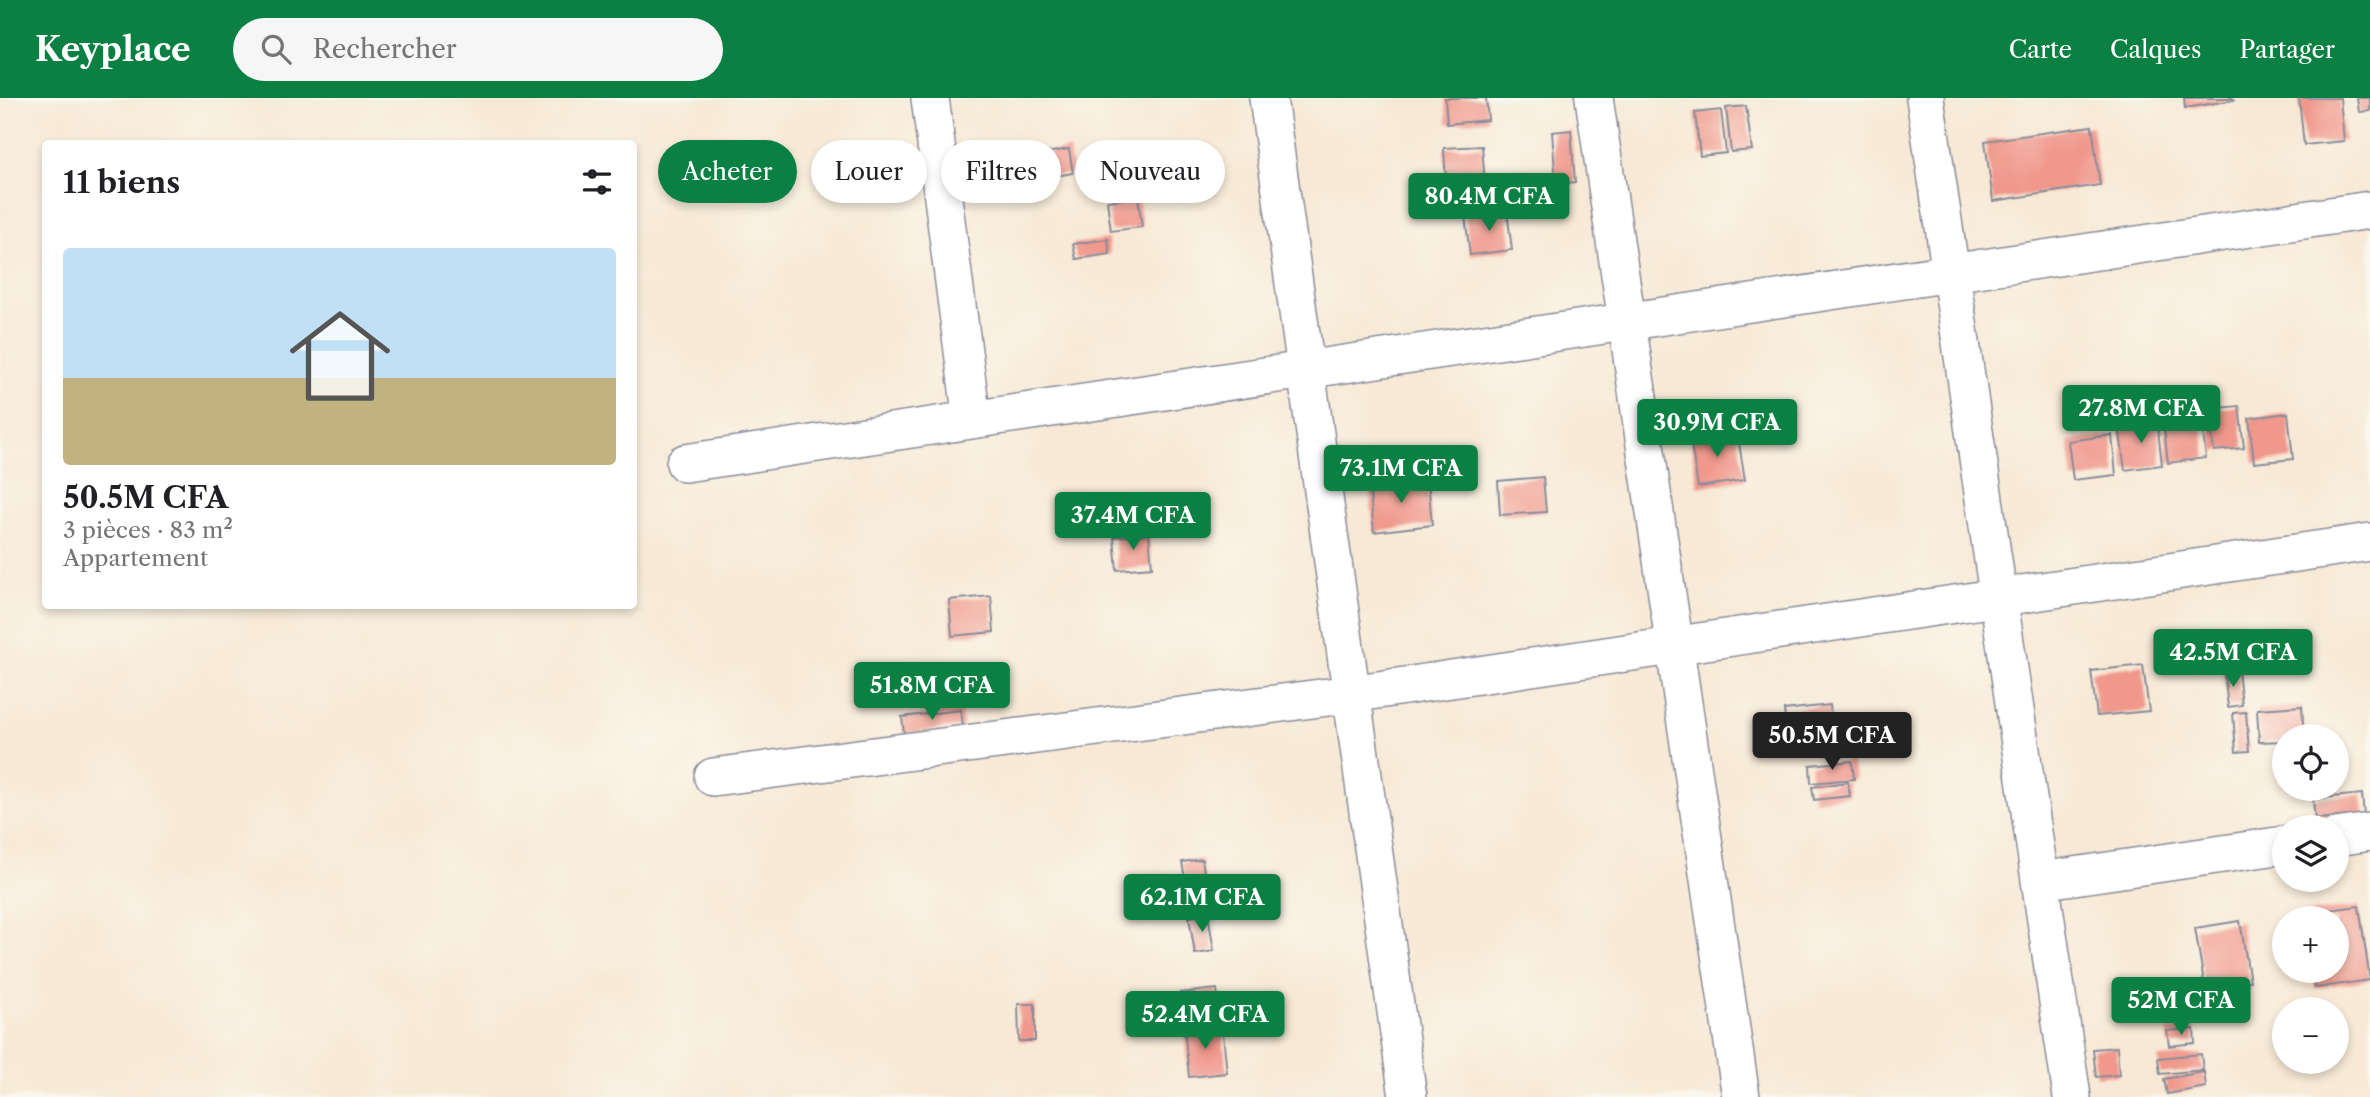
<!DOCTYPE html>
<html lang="fr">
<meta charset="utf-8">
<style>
body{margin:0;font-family:"Libre Caslon Text",serif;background:#f6f6f6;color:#202124;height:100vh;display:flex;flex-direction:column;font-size:26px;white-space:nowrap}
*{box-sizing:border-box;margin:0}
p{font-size:23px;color:#757577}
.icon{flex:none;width:38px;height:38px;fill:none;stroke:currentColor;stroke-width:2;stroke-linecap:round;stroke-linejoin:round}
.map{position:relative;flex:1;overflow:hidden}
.sheet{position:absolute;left:42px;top:42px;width:595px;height:469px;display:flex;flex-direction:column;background:#fff;border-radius:7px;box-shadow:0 4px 10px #0003}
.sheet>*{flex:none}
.banner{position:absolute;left:658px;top:42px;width:665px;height:63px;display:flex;gap:14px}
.fabs{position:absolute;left:2272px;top:626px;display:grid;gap:14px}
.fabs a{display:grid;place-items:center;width:77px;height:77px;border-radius:50%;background:#fff;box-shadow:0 4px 10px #0003;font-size:35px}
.price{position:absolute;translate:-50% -60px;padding:0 16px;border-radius:7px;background:#0b8043;color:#fff;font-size:23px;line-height:46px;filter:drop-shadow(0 2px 4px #0008)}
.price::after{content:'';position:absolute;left:50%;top:42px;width:21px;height:16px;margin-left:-10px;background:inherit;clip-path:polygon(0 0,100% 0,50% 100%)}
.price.selected{background:#222;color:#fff}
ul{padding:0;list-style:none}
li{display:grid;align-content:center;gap:14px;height:371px;padding:0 21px}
li span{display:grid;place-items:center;height:217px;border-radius:7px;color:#555}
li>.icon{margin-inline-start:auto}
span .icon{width:126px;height:126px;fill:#fffc;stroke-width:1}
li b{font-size:30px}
h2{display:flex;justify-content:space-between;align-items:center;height:84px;padding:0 21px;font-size:30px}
.chip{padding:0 24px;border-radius:32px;background:#fff;box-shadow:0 4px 10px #0003;font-size:24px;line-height:63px}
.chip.selected{background:#0b8043;color:#fff}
header{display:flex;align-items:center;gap:42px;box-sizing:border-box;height:98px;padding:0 35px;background:#0b8043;color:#fff}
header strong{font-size:33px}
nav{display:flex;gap:38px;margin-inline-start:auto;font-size:24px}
.search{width:490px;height:63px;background:#f6f6f6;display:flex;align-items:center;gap:18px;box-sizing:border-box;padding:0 24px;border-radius:38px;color:#757577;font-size:26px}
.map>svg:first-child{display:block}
.building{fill:#f0988c}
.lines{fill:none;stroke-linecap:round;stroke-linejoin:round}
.minor-casing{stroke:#898c9a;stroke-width:40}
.minor{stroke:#fff;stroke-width:37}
</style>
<header>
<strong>Keyplace</strong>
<div class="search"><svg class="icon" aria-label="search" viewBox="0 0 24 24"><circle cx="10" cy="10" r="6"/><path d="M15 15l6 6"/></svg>Rechercher</div>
<nav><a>Carte</a><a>Calques</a><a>Partager</a></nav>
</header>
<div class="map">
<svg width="2370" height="999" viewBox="0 0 2370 999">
<rect width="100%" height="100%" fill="#fbf7ec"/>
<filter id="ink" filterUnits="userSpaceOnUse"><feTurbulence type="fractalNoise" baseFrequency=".0143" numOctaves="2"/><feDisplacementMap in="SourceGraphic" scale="14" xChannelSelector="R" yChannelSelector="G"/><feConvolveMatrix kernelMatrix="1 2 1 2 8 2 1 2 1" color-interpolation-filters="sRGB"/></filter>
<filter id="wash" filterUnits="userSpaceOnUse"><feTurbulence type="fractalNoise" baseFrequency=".00686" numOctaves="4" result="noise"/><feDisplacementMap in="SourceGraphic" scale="28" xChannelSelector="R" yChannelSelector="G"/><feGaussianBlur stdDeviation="1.57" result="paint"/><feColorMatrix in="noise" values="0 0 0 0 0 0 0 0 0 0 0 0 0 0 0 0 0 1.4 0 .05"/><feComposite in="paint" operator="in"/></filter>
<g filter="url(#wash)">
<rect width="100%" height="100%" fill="#f7e9d5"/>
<g id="blocks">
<path class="building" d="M1445,0H1486L1488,22L1447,26Z
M2184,0H2233L2234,2L2185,10Z
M2299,0H2340L2344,43L2304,47Z
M2357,0H2370V13L2359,14Z
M1746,8L1752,52L1731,54L1726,10Z
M1721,12L1726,55L1700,58L1695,15Z
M2092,28L2100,87L1993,103L1985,43Z
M1571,32L1575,84L1556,86L1552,34Z
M1482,48L1485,85L1446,87L1444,50Z
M778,50L786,87L770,90L762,53Z
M1069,51L1073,75L1039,81L1035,57Z
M1138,99L1142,129L1111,133L1107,103Z
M1507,113L1512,152L1470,157L1465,118Z
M1108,141L1110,156L1076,161L1073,146Z
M2239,308L2244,350L2214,353L2208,311Z
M2288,315L2293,361L2254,365L2249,320Z
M2201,317L2206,360L2168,365L2163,322Z
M2157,323L2162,367L2125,372L2119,328Z
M1737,333L1745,382L1698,389L1690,340Z
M2112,337L2116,377L2073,382L2068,343Z
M1543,379L1546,414L1500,417L1498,383Z
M1428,381L1432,427L1374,434L1369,387Z
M1149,436L1152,469L1117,472L1114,439Z
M991,498L994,534L952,538L949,502Z
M2143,567L2149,613L2097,618L2091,573Z
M2238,573L2242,607L2228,609L2224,575Z
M1830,607L1833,640L1788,645L1784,612Z
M2302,608L2304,639H2284V643L2259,644L2257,611Z
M961,612L963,628L904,636L902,619Z
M2246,614L2249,653L2236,654L2233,615Z
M1852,663L1854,681L1811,685L1810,667Z
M1848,684L1850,698L1814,702L1812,689Z
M2362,696L2364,717L2315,721L2313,701Z
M1202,761L1208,800L1189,803L1182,764Z
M2359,808L2370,882L2315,890L2312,873H2336V821H2305L2304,815Z
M1208,816L1214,853L1195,856L1189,819Z
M2240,823L2250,883L2205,890L2195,830Z
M1217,891L1221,921L1183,925L1180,895Z
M1018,906H1035V943H1019Z
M1222,926L1227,975L1189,979L1184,930Z
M2194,931L2195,945L2169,948L2167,933Z
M2117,949L2119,977L2096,979L2093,951Z
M2201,956L2203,972L2160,976L2158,960Z
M2204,974L2206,989L2167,996L2164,981Z"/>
</g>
</g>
<g filter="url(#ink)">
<use href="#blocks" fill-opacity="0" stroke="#898c9a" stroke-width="2"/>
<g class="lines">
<defs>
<path id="minor" d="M930,0L972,322
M1268,0L1408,999
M1594,0L1741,999
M1925,0L2072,999
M685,365L2370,112
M713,679L1351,596L2370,444
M2336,739L2370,734
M2040,783L2284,747"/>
</defs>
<use href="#minor" class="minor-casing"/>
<use href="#minor" class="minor"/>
</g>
</g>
</svg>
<div class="fabs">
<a><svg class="icon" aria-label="locate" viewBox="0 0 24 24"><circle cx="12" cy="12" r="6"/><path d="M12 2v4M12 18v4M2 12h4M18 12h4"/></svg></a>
<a><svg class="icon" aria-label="layers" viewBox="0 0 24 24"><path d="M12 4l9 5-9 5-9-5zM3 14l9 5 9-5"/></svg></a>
<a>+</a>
<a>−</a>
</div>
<b class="price" style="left:1489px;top:135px">80.4M CFA</b>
<b class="price" style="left:2141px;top:347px">27.8M CFA</b>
<b class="price" style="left:1717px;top:361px">30.9M CFA</b>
<b class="price" style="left:1401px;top:407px">73.1M CFA</b>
<b class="price" style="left:1133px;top:454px">37.4M CFA</b>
<b class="price" style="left:2233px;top:591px">42.5M CFA</b>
<b class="price" style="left:932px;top:624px">51.8M CFA</b>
<b class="price selected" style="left:1832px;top:674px">50.5M CFA</b>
<b class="price" style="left:1202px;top:836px">62.1M CFA</b>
<b class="price" style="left:2181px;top:939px">52M CFA</b>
<b class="price" style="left:1205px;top:953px">52.4M CFA</b>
<div class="banner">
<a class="chip selected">Acheter</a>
<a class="chip">Louer</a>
<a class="chip">Filtres</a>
<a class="chip">Nouveau</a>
</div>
<section class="sheet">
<h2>11 biens<svg class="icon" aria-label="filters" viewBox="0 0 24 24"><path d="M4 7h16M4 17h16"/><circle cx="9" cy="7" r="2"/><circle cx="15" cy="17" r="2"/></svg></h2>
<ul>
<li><span style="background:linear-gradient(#bfe0f5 60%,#c2b280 0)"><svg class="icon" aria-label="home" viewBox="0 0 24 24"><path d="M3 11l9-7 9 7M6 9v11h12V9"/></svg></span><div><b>50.5M CFA</b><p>3 pièces · 83 m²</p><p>Appartement</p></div></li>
</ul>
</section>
</div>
